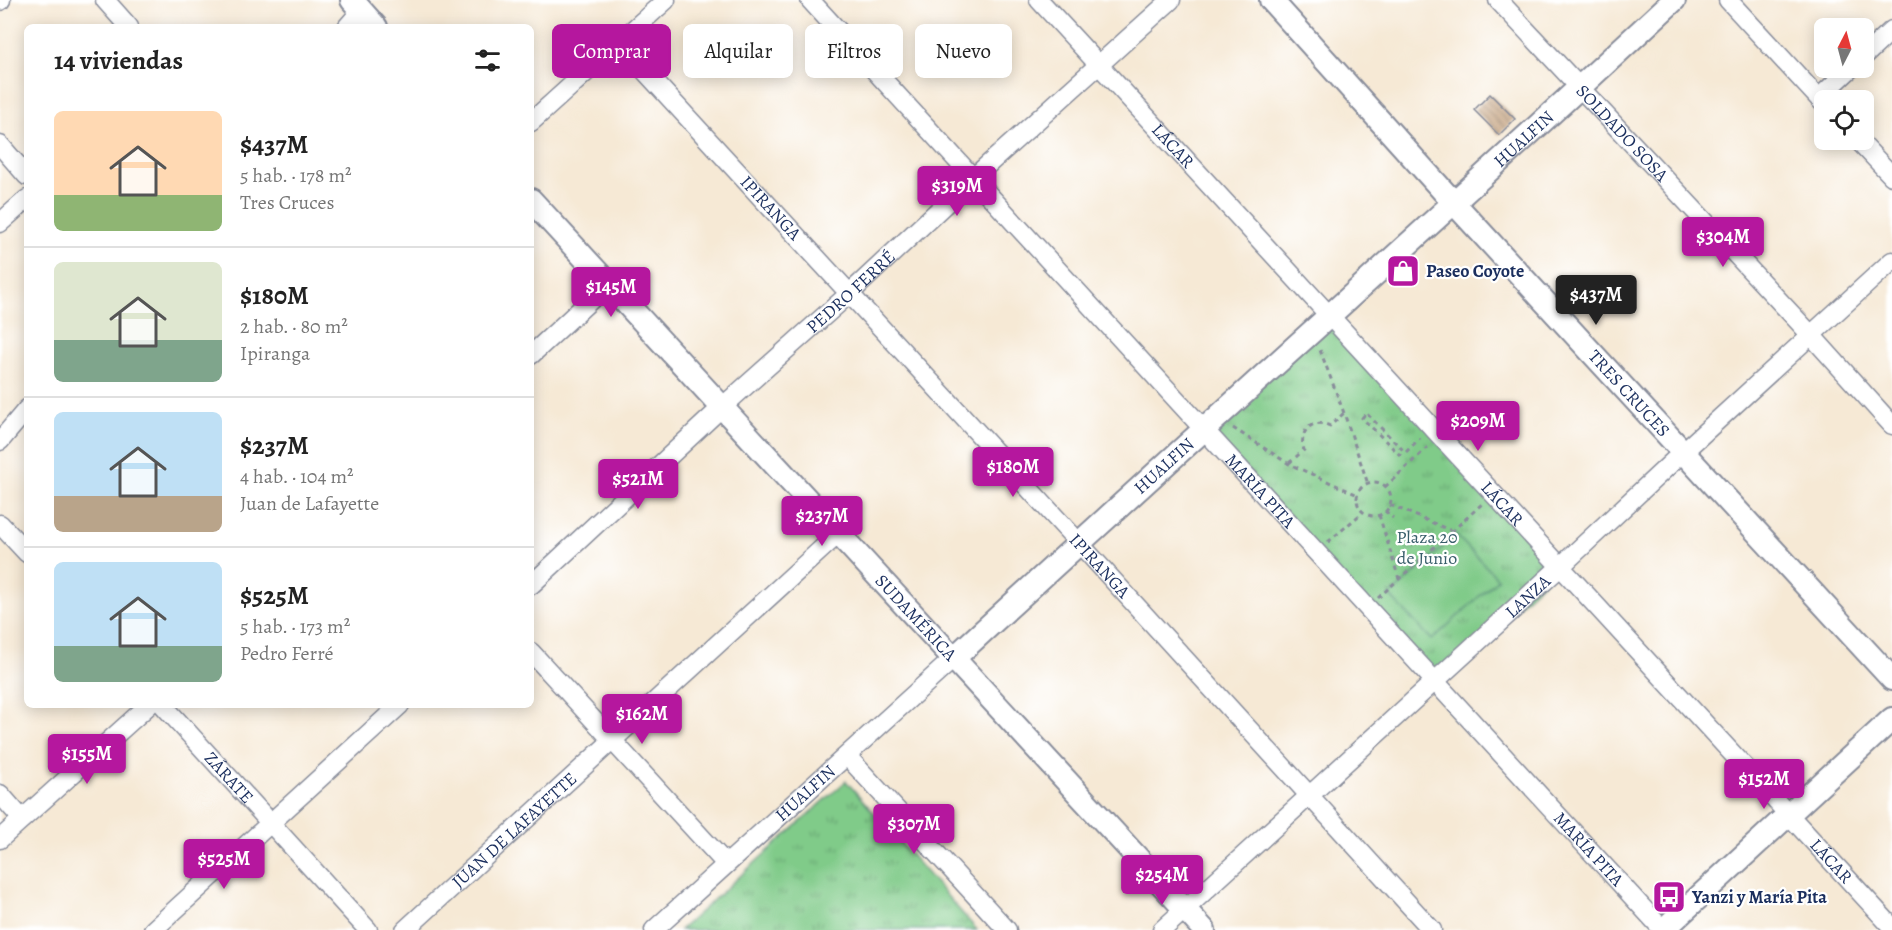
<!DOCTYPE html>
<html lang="es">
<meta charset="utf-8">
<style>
body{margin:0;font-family:Alegreya,serif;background:#f2f2f2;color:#222;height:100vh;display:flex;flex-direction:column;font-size:22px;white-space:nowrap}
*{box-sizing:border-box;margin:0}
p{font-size:20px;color:#767676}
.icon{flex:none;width:33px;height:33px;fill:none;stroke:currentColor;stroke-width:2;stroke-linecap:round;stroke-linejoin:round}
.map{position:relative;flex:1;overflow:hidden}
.drawer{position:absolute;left:24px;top:24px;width:510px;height:684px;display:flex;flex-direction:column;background:#fff;border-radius:9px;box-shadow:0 3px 15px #0003}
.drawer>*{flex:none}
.banner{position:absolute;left:552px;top:24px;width:570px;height:54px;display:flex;gap:12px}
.needle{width:39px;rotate:6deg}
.fabs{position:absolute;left:1814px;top:18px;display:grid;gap:12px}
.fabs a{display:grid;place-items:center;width:60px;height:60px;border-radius:9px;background:#fff;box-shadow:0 3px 15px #0003;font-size:30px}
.price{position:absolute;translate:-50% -51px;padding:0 14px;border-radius:6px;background:#b5179e;color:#fff;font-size:20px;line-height:39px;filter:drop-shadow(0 2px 3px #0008)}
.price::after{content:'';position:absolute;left:50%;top:36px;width:18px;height:14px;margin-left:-9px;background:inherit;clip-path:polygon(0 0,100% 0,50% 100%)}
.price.selected{background:#222;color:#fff}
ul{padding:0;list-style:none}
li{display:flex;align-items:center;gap:18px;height:150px;padding:0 30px}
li+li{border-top:2px solid #e0e0e0}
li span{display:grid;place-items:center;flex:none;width:168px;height:120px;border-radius:9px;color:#555}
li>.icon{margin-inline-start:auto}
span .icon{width:72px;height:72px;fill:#fffc;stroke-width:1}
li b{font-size:26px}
h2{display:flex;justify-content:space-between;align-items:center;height:72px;padding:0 30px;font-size:26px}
.chip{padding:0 21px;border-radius:9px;background:#fff;box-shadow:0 3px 15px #0003;font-size:21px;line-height:54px}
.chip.selected{background:#b5179e;color:#fff}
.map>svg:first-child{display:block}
.grass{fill:url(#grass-tufts);stroke:#4e7d74;stroke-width:1.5}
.pitch{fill:#80cb89;stroke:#4e7d74;stroke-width:1.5}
.building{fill:url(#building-back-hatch)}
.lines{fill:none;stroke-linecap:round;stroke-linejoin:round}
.minor-casing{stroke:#888c9a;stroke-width:21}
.tertiary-casing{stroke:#888c9a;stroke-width:26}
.path{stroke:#888c9a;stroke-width:3;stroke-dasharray:4.5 4.5;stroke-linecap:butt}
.minor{stroke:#fff;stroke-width:18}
.tertiary{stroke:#fff;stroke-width:22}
.labels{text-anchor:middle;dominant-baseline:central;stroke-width:4.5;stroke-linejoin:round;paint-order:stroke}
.street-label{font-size:18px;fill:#1b2f5e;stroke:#fff}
.poi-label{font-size:18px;font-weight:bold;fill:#1b2f5e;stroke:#fff;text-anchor:start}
.park-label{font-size:18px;fill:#395e6b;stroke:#fff}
</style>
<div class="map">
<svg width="1892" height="930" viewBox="0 0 1892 930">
<defs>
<pattern id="grass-tufts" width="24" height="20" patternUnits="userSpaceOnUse" patternTransform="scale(1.5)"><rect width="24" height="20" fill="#80cb89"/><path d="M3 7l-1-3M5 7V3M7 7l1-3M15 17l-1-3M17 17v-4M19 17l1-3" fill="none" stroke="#68a573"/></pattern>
<pattern id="building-back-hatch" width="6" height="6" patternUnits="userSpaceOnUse" patternTransform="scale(1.5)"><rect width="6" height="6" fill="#c6a583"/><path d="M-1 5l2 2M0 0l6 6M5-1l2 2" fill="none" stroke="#a0876e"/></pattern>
</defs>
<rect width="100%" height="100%" fill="#fff"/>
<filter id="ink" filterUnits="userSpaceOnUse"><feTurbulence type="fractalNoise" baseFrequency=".0167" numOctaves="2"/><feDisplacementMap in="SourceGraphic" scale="12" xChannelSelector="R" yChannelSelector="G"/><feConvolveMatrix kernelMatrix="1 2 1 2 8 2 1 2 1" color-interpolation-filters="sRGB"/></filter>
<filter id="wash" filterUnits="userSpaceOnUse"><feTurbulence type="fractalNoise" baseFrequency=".008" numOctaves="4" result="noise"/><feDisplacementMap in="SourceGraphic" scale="24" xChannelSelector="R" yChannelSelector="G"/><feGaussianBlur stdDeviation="1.35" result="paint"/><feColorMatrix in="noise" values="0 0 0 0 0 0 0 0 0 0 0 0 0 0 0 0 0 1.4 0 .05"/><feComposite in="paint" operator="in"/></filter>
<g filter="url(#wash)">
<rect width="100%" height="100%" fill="#f6e9d5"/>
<path class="grass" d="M1331,316L1560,567L1435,682L1204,432Z
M846,781L977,930H680Z"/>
<path class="pitch" d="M1456,535L1498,579L1432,640L1390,596Z"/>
<g id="blocks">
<path class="building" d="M1490,94L1515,119L1499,135L1474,110Z"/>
</g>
</g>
<g filter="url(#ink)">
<use href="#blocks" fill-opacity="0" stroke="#888c9a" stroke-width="1.5"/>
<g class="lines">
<defs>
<g id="minor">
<path d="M105,0L129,27"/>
<path id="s1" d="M810,0L1663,930"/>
<path id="s2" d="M1039,0L1892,927"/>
<path id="s3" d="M1498,0L1811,335L1892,425"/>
<path d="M1728,0L1824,104"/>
<path d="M0,1L1,0"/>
<path d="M347,27L361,11"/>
<path id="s4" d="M619,43L1079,543L1432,930"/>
<path d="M1863,57L1892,30"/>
<path d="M1819,98L1851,68"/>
<path d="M531,122L666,0"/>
<path d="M1858,140L1892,176"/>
<path d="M0,145L27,176"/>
<path d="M0,223L27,199"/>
<path d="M531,355L608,284"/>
<path d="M0,441L27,409"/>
<path d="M0,524L27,553"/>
<path id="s5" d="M531,585L721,408L849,294L973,178L1171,0"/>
<path d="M531,652L726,864"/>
<path id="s6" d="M163,705L368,930"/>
<path d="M847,756L1007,930"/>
<path d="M0,794L22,819"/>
<path d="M0,839L149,705"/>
<path d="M153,930L400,705"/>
<path id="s7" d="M405,930L838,534"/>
<path id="s8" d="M654,930L953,659"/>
<path id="s9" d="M1162,930L1560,567L1684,451L1892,261"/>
</g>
<g id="tertiary">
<path d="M352,0L376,27"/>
<path id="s10" d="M1271,0L1454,203L1892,679"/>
<path id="s11" d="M531,200L1204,930"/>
<path id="s12" d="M953,659C1192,438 1436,222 1674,0"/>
<path d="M1663,930L1892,719"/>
</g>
</defs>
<use href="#minor" class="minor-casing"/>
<use href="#tertiary" class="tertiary-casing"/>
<path class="path" d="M1320,350L1344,413L1368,484
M1233,428L1289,464L1358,495
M1406,452L1420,438
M1401,456L1362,418L1366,413L1405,452
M1289,463L1304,450C1298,432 1312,417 1330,426L1344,413
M1357 499a17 17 0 1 1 34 0a17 17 0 1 1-34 0Z
M1385,487L1428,447
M1390,505L1452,531
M1385,511L1393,518
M1379,515L1399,579
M1328,542L1363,512
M1378,598L1482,504"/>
<use href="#minor" class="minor"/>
<use href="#tertiary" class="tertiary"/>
</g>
</g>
<defs>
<symbol id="shop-square" viewBox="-11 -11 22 22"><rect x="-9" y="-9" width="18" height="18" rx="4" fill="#b5179e" stroke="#fff"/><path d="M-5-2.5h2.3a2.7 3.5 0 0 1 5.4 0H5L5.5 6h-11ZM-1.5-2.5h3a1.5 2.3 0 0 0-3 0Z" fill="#fff"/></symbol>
<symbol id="bus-square" viewBox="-11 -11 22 22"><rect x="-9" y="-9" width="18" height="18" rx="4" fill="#b5179e" stroke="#fff"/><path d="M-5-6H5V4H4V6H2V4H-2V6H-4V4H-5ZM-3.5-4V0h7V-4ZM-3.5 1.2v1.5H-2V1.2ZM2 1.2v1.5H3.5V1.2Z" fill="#fff"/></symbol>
</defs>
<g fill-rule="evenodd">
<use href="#shop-square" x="1384" y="252" width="38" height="38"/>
<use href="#bus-square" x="1650" y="878" width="38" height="38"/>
</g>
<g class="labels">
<g class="street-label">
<text stroke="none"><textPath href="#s3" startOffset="182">SOLDADO SOSA</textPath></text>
<text stroke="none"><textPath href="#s12" startOffset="772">HUALFIN</textPath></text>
<text stroke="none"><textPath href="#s2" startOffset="198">LÁCAR</textPath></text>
<text stroke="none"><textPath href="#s4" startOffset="224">IPIRANGA</textPath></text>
<text stroke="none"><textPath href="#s5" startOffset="434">PEDRO FERRÉ</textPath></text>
<text stroke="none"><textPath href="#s10" startOffset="532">TRES CRUCES</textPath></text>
<text stroke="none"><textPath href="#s12" startOffset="286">HUALFIN</textPath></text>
<text stroke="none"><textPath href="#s1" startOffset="666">MARÍA PITA</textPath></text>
<text stroke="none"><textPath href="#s2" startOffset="684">LÁCAR</textPath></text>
<text stroke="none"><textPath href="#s4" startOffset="710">IPIRANGA</textPath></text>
<text stroke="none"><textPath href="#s9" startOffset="495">LANZA</textPath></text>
<text stroke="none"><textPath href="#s11" startOffset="568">SUDAMÉRICA</textPath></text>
<text stroke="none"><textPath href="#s6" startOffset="98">ZÁRATE</textPath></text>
<text stroke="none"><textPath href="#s8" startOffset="204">HUALFIN</textPath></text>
<text stroke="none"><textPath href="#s7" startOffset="148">JUAN DE LAFAYETTE</textPath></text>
<text stroke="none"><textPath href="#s1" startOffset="1152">MARÍA PITA</textPath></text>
<text stroke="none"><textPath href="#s2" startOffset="1170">LÁCAR</textPath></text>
</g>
<g class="poi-label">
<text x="1426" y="271">Paseo Coyote</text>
<text x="1692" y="897">Yanzi y María Pita</text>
</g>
<g class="park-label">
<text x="1427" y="537">Plaza 20<tspan x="1427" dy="21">de Junio</tspan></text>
</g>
</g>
</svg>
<div class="fabs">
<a><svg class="needle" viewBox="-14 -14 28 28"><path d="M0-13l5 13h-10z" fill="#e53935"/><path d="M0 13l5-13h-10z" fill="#767676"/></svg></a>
<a><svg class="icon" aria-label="locate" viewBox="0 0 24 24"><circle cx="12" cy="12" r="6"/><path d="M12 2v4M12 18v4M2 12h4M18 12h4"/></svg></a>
</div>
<b class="price" style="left:957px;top:217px">$319M</b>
<b class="price" style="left:1723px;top:268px">$304M</b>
<b class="price" style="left:611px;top:318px">$145M</b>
<b class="price selected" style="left:1596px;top:326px">$437M</b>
<b class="price" style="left:1478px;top:452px">$209M</b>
<b class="price" style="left:1013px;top:498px">$180M</b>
<b class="price" style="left:638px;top:510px">$521M</b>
<b class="price" style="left:822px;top:547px">$237M</b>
<b class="price" style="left:642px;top:745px">$162M</b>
<b class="price" style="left:87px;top:785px">$155M</b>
<b class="price" style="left:1764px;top:810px">$152M</b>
<b class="price" style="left:914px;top:855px">$307M</b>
<b class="price" style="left:224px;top:890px">$525M</b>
<b class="price" style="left:1162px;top:906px">$254M</b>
<div class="banner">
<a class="chip selected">Comprar</a>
<a class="chip">Alquilar</a>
<a class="chip">Filtros</a>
<a class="chip">Nuevo</a>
</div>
<section class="drawer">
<h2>14 viviendas<svg class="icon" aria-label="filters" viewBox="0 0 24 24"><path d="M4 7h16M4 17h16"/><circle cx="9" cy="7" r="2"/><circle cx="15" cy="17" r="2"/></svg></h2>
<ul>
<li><span style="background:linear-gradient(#ffd9b3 70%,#8fb573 0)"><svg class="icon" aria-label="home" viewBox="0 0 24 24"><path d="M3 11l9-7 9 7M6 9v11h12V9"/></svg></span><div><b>$437M</b><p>5 hab. · 178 m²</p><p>Tres Cruces</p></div></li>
<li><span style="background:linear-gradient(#dfe7d0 65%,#7fa58c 0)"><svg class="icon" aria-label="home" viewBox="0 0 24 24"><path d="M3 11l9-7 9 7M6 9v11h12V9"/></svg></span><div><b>$180M</b><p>2 hab. · 80 m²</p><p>Ipiranga</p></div></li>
<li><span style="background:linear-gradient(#bfe0f5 70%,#b9a48a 0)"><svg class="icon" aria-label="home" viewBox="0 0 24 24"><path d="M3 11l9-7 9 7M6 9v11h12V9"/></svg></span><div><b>$237M</b><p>4 hab. · 104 m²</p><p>Juan de Lafayette</p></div></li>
<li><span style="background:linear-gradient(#bfe0f5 70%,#7fa58c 0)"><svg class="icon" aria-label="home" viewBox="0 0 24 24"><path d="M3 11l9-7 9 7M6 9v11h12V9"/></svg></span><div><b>$525M</b><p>5 hab. · 173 m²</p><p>Pedro Ferré</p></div></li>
</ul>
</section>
</div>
